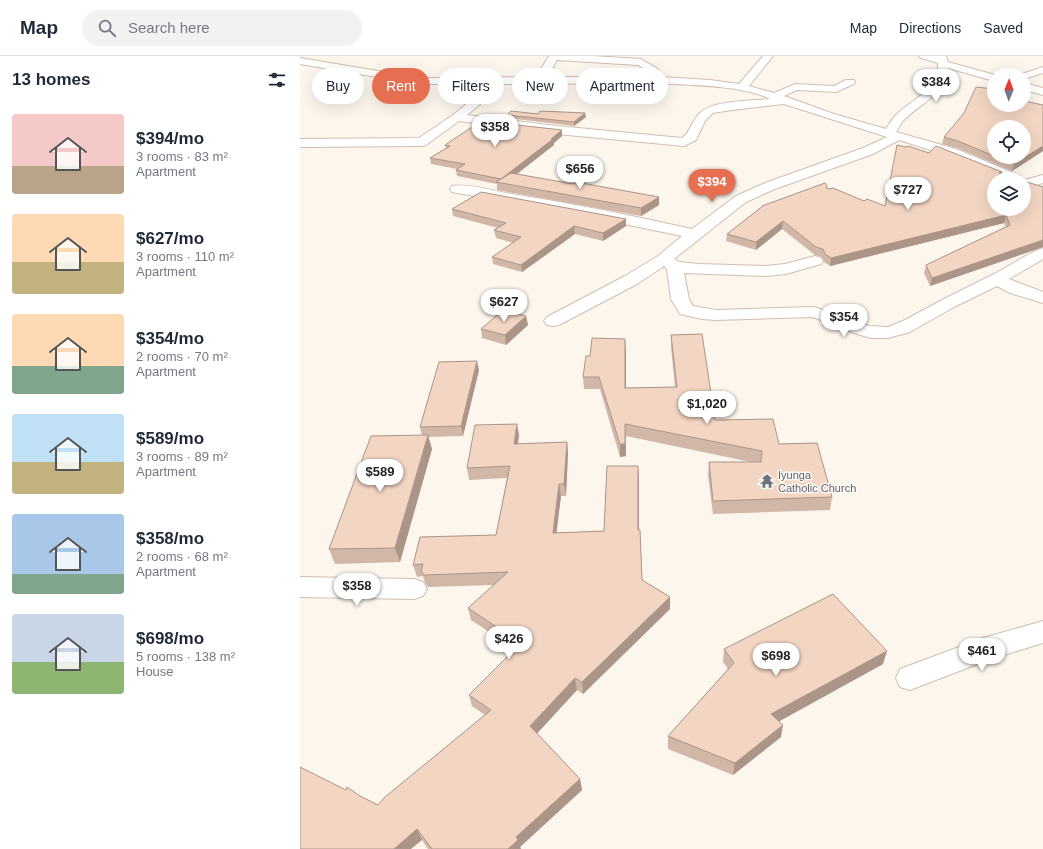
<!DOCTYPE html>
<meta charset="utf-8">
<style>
body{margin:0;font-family:Helvetica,sans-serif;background:#f2f2f3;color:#1f2937;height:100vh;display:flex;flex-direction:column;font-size:15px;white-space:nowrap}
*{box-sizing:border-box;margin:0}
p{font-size:13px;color:#747a83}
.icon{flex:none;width:22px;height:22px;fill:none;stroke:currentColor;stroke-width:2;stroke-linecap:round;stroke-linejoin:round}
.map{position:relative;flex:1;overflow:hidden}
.drawer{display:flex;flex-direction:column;background:#fff;width:300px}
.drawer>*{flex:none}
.banner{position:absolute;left:12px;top:12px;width:380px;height:36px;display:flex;gap:8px}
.needle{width:26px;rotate:1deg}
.controls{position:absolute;left:687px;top:12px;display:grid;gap:8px}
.controls a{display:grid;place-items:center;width:44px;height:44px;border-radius:50%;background:#fff;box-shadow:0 4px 16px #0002;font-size:20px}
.price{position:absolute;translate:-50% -34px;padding:0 9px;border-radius:14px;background:#fff;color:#222;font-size:13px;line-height:26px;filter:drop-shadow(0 1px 2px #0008)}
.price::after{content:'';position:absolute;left:50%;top:24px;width:12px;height:9px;margin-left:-6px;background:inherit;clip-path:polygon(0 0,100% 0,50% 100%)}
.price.current{background:#e76f51;color:#fff}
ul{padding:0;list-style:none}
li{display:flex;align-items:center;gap:12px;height:100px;padding:0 12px}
li span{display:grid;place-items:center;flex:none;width:112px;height:80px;border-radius:4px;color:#555}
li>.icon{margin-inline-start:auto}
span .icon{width:48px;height:48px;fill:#fffc;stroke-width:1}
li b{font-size:17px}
h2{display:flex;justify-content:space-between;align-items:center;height:48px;padding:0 12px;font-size:17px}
.tag{padding:0 14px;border-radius:18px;background:#fff;box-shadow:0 4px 16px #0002;font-size:14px;line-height:36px}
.tag.current{background:#e76f51;color:#fff}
header{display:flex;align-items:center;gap:24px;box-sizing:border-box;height:56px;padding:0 20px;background:#fff;border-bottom:1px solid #e0e1e3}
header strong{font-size:19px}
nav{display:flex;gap:22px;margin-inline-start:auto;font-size:14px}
.search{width:280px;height:36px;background:#f2f2f3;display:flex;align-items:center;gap:10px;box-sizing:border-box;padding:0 14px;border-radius:22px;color:#747a83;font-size:15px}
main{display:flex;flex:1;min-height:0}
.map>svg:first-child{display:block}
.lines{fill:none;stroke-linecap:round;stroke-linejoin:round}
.minor-casing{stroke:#d1beb0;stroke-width:2}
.minor{fill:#fff;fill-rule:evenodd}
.wall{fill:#d1b7a8;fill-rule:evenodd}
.shaded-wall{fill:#aa9588}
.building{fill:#f3d5c3;stroke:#aa9588}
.labels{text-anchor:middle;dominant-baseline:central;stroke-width:3;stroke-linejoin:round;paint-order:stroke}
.worship-label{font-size:11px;fill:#5b616d;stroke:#fffaf3;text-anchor:start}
</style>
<header>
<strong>Map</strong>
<div class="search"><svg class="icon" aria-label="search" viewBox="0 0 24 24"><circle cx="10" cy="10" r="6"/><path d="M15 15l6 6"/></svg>Search here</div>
<nav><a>Map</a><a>Directions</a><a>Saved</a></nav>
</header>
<main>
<section class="drawer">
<h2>13 homes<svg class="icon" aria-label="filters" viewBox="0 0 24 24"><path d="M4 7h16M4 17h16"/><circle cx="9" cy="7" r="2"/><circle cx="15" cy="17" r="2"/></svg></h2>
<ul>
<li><span style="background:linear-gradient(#f6c9c9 65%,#b9a48a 0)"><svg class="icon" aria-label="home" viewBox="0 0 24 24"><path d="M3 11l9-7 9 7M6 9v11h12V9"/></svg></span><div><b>$394/mo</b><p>3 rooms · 83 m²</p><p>Apartment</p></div></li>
<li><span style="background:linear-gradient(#ffd9b3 60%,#c2b280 0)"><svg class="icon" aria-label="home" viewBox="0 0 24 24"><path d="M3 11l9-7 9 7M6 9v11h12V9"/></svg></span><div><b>$627/mo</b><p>3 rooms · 110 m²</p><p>Apartment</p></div></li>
<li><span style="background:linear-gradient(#ffd9b3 65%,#7fa58c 0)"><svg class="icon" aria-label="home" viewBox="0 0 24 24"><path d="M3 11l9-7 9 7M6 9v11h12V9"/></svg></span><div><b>$354/mo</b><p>2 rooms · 70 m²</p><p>Apartment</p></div></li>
<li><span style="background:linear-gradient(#bfe0f5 60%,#c2b280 0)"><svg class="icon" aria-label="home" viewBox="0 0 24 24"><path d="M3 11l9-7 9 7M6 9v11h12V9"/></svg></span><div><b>$589/mo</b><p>3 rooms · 89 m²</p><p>Apartment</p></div></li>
<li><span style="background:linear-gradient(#a9c7e8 75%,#7fa58c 0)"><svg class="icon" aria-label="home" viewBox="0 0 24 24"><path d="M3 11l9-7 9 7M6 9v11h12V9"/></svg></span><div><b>$358/mo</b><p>2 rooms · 68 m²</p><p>Apartment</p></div></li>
<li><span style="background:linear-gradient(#c9d6e8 60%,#8fb573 0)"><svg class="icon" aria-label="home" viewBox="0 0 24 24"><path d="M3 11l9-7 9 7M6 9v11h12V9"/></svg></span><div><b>$698/mo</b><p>5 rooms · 138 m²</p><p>House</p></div></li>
</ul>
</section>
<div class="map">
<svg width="743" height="793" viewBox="0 0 743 793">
<rect width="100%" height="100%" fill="#fdf6ec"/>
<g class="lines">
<defs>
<path id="minor" d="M249,0H292L341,3L358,13L361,21L410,24L439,28L463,0H473L449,30L474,37L495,28L534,30L546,24H554L555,26L554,28L536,36L497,34L484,40L534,58L586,73C589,68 593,62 597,58C615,41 638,35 638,7L621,2L619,0H646L648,6L695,19L694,25L648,12C646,38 621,47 605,63C601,66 599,72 596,76L656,93L721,120L723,123H704L646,99L599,84L573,98L475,133L446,146L374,203L379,206L399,208L466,210L485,208L515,200L521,202L523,205L521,208L486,218L466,220L384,217L389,243L393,250L416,254L514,251L569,270L588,271L605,264L642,244L696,217L731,197L743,192V203L709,223L743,236V247L710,237L697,230L654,251L610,276L588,282H571L557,278L513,261L416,264L402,263L380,258L371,243L367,213L364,210L337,228L259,269L253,270L247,269L244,265L247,261L325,220L358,200L382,180L276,158L157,137L152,136L150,133L152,130C166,127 192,134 206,137C268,147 330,159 392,173L436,140L465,127L563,92L587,81L484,48L432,54L413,57L405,65L396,84L384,90L257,78L159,65L126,89L122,90L0,91V83L119,82L153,59L191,28H128L112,27L0,8V2L96,18L128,22L236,21ZM257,4L338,9L349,16L350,21H247ZM356,27C388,29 442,29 470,43C453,45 412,44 400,57C392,64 390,77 382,82L257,70L167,59L204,28Z
M743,11V17L724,23V19H719Z
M724,27L743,32V39L724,34Z
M743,119V127L727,132L724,131V124Z
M0,521L114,523L123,526L127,533L123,540L114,543L0,541Z
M743,565V587L688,604L610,634L600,631L596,622L600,613L683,582Z"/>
</defs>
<use href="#minor" class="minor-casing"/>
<use href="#minor" class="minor"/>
</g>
<path class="wall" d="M694,49H743V95L712,115L657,92L642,88L644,81ZM694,71L724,101H694Z
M238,58L286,61L274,70L207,62V59Z
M262,80L254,87V89L217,118L359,149L341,160L197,134V128L157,120L156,114L157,113L131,108L130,102L146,92L145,89Z
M629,97L702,116L701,118L743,131V191L630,230L624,217L626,209L706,171L704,167L530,210L524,206L522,201L515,199L482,173L456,194L426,185L427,178L462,151V150L527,130V132L564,145L585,150Z
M152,153L326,170L303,185L275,178L222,216L193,208L192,201L213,187L196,182L194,174L198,172L153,160Z
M226,260L228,269L206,289L182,282L181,273Z
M371,279L415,364L479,388L532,441L530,454L413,458L408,419L409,406H451L326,380V400L320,401L300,333H284L283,321L290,300L326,295V332L375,331L371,291Z
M179,314L163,380L128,381L132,393L100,506L35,508L29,493L122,379L120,371Z
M219,379L218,388L267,386L268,397L266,440H261L256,477L304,475L339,422V474L342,524L370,541V553L283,638L277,634L237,677L280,723L282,734L220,791L221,793H128L122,784L60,740L78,749L185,659L172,650L169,639L215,593L171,564L168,552L194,529L128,531L125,527L123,520L117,521L113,509L196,479L207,422L169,424L167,412Z
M424,593L583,608L479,665L481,681L433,719L368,693V680L428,613L423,606Z"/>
<path class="shaded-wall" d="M729,37L727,43L724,45V40Z
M285,57L286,61L274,70V66Z
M262,74V80L254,87V89L205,127L201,123Z
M743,90V95L712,115L714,108Z
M359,141V149L341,160V152Z
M706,159L704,167L530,210L531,202Z
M326,163V170L303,185V177Z
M483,165L482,173L456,194V186Z
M274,170L275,178L222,216L221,209Z
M743,184V191L630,230L632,222Z
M226,260L228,269L206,289L205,279Z
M325,283L326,295V345L325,332Z
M177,305L179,314L163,380L161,370Z
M217,368L219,379L216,400L214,388Z
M325,368L326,400L320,401V388Z
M128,379L132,393L100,506L95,492Z
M267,386L268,397L266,440L264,428Z
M338,410L339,422V486L338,474Z
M259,428L261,440L255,489L253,477Z
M370,541V553L283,638L282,626Z
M587,595L583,608L469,671L471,658Z
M275,622L277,634L233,682L230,670Z
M483,669L481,681L433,719L435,707Z
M280,723L282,734L220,791L221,793H208L216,781Z
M117,773L122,784L111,793H94Z"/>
<path class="building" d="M676,31L694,33V49H724V45L743,49V90L714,108L697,101H724V71H694V100L658,85L644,81L664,57Z
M724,37H729L724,40Z
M211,55L238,58L240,55L285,57L274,66L207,59Z
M181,65L262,74L251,83H253L201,123L156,114L165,108L130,102L150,90L145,89Z
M597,89L606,91L608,90L629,97L636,90L702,116L699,117L717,123H694V153H724V125L743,131V184L632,222L626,209L710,169L706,159L531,202L525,198L523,193L516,191L483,165L456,186L427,178L463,150H462L525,127L527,130L526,132L530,133L533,132L564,145L567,143L585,150Z
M211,117L273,128L276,126L359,141L341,152L196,126Z
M181,136L326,163L303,177L274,170L221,209L192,201L221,181L194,174L206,167L152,153Z
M203,254L226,260L205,279L181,273Z
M402,278L415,364L473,363L479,388L517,387L532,441L413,445L409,406H461L462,395L325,368V388H320L299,321H283L286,300H290L292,282L325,283V332L377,331L371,279Z
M177,305L161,370L120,371L139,306Z
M217,368L214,388L267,386L264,428H259L253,477L304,475L307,410H338V474H340L342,524L370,541L282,626L275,622L230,670L280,723L216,781L218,784L208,793H132L117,773L94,793H0V711L46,734L47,731L60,740L78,749L85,741L191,654L169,639L221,587L168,552L208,516L124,519L121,515L123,508L113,509L120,481L196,479L210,410L167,412L175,369Z
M128,379L95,492L29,493L71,380Z
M533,538L587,595L471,658L483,669L435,707L368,680L434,607L424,593Z"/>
<defs>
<symbol id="temple-bare" viewBox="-9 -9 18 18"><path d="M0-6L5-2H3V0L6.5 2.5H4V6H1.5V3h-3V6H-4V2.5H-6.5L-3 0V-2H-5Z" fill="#6b7280" stroke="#fffaf3" stroke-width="2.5" paint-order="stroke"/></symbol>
</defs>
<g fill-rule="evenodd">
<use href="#temple-bare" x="457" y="415" width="20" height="20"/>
</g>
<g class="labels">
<g class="worship-label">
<text x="478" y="419">Iyunga<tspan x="478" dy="13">Catholic Church</tspan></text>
</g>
</g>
</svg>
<div class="controls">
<a><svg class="needle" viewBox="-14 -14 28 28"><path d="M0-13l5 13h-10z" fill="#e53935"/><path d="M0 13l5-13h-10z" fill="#747a83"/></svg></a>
<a><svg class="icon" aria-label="locate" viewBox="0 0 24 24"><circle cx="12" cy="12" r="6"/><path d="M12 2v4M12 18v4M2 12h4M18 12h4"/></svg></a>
<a><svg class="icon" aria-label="layers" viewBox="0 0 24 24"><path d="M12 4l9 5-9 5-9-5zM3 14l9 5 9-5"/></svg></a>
</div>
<b class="price" style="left:636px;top:47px">$384</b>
<b class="price" style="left:195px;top:92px">$358</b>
<b class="price" style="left:280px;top:134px">$656</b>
<b class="price current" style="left:412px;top:147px">$394</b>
<b class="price" style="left:608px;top:155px">$727</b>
<b class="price" style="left:204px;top:267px">$627</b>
<b class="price" style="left:544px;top:282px">$354</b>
<b class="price" style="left:407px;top:369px">$1,020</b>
<b class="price" style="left:80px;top:437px">$589</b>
<b class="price" style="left:57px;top:551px">$358</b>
<b class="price" style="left:209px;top:604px">$426</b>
<b class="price" style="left:682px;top:616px">$461</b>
<b class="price" style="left:476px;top:621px">$698</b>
<div class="banner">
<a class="tag">Buy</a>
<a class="tag current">Rent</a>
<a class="tag">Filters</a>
<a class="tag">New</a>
<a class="tag">Apartment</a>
</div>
</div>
</main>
